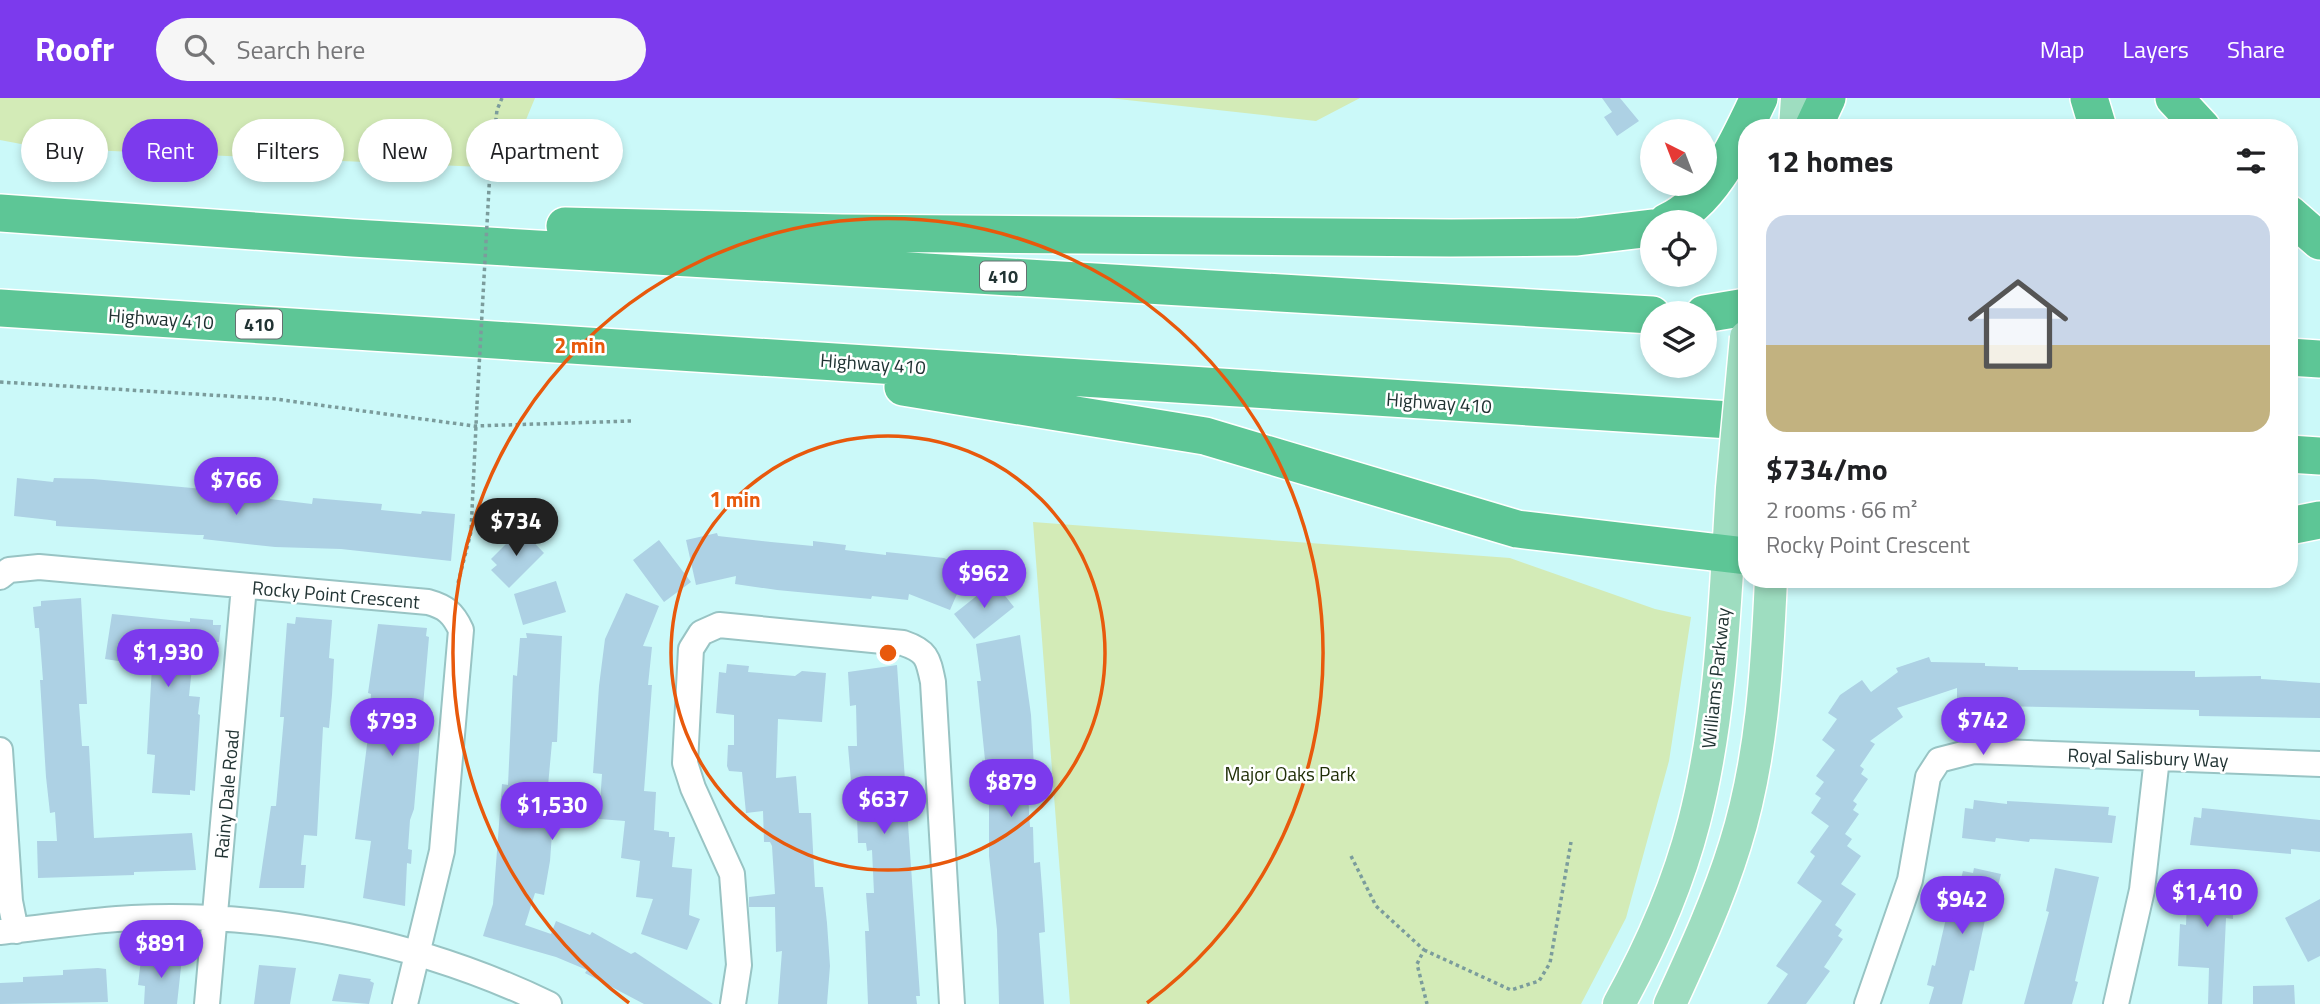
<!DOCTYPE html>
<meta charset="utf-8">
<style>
body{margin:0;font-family:"Titillium Web",sans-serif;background:#f6f6f6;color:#202124;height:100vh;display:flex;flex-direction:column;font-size:26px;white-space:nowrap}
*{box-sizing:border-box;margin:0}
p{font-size:23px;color:#757577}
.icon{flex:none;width:38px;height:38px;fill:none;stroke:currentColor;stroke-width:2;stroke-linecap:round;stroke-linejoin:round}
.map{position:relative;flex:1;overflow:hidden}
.side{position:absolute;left:1738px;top:21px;width:560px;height:469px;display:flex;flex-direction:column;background:#fff;border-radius:28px;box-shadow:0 4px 10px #0003}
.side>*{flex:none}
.top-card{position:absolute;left:21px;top:21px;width:665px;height:63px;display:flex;gap:14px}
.needle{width:46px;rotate:318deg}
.tools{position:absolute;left:1640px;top:21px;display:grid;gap:14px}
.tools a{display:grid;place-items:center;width:77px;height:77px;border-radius:50%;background:#fff;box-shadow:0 4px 10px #0003;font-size:35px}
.price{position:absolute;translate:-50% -60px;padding:0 16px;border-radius:24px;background:#7c3aed;color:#fff;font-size:23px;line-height:46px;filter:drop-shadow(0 2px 4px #0008)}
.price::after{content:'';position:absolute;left:50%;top:42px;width:21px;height:16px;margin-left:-10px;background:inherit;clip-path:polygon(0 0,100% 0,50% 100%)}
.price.selected{background:#222;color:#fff}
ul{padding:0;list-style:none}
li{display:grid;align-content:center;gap:14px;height:371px;padding:0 28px}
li+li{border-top:2px solid #e0e0e0}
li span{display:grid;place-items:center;height:217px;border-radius:21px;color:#555}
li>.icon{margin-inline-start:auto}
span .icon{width:126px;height:126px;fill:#fffc;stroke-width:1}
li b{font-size:30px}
h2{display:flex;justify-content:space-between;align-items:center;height:84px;padding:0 28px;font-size:30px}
.tag{padding:0 24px;border-radius:32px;background:#fff;box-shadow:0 4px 10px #0003;font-size:24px;line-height:63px}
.tag.selected{background:#7c3aed;color:#fff}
header{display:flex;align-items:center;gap:42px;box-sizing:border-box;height:98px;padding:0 35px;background:#7c3aed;color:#fff}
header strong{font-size:33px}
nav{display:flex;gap:38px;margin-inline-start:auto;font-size:24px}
.search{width:490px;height:63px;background:#f6f6f6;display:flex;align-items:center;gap:18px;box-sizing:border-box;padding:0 24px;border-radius:38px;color:#757577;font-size:26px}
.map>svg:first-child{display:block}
.green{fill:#d3ebb7}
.building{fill:#add1e4}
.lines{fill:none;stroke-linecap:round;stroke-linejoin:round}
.minor-casing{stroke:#98c4c4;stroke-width:28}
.major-casing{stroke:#fff;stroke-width:35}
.highway-casing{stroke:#fff;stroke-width:40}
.path{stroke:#7b9c9c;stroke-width:3.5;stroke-dasharray:3.5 3.5;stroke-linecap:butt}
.minor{stroke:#fff;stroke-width:24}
.major{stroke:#9eddc0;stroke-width:32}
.highway{stroke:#5dc696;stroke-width:37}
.major-bridge-casing{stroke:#fff;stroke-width:35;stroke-linecap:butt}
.path-bridge{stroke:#7b9c9c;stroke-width:3.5;stroke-dasharray:3.5 3.5;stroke-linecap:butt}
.major-bridge{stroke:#9eddc0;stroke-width:32}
.ring{fill:none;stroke:#e8590c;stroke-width:3.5}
.labels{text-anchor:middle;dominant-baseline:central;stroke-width:5;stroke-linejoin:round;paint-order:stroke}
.shield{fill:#fff;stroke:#647070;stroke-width:2}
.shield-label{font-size:18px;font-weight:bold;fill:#213333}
.street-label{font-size:19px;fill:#213333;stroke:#fff}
.park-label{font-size:19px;fill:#202f07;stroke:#fff}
.centre{fill:#e8590c;stroke:#fff;stroke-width:3.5}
.ring-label{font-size:21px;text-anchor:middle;font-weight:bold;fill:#e8590c;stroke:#fff;stroke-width:5;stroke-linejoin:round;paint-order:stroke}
</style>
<header>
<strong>Roofr</strong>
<div class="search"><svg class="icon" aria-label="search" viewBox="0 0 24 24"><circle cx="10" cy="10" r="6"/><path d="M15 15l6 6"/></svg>Search here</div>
<nav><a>Map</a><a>Layers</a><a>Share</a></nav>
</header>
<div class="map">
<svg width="2320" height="906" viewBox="0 0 2320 906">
<rect width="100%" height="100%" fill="#cbf9f9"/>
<path class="green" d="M0,0H535L506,70L42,50L0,42Z
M1109,0H1360L1316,23Z
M1033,424L1510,460L1655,511L1691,519L1669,663L1626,820L1581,906H1070Z"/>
<path class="building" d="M1602,0H1620L1639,23L1617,38L1604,19L1612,14Z
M17,380L53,384L54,380L93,381L270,397V401L312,406L313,400L382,406L381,412L421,416L422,413L455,416L451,463L341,451L275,449L203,441L204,437H198L56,428V423L50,422L14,418Z
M521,431L544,455L509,490L491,472L497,467L491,461Z
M717,435L718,438L771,444L813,448V443L846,447L845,452L886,457V454L944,460L968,471L950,512L909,496L908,502L872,498L871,501L777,492L735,486L736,478L696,487L686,442Z
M659,442L691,484L664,504L633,462Z
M556,483L566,514L523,527L514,496Z
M994,484L1014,509L974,541L954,516Z
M626,495L659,508L643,548L652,549L648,587H652L644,693L656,694L654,732L669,734V739H675L672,769L692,771L689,817L700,821L687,852L641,836L653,801L636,799L640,763L621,760L625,723L599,721L602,676L593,675L599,588L605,541Z
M81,500L87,606H79L82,648H89L94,740L192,735L196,772L134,774V777L38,780L37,743H57L55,714L50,715L46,679L40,582H43L39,530H35L33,509L41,508V503Z
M112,516L190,524V520L213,522V527H221L219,544H214L212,572L192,570L189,598L200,599L198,616L200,617L195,693L190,692V697L152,695L155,657L147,656L152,568L105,561Z
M296,519L332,522L329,560L334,561L332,597L329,630L323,629L317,738L304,737L301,767H306L304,790H259L271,708H276L284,619H280L287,525L295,526Z
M378,526L427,530L426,538L429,539L414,711L410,722L408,751L412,752L411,766L407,765L405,808L363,800L371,743L355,741L368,639L371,596L368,595Z
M526,535L562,538L557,644H552L545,721L553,722L550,763L544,797L535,795L525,827L551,836L556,823L590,837L592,834L631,856L635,854L713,906H644L585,875L587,872L556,859L483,838L493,806L502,686L508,687L513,577L517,578L520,540H527Z
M1020,537L1031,617L1035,686L1028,687L1029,714L1030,729H1033L1034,765L1040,764L1043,803L1045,834L1039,835L1044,906H999L997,832L989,758V685H984L982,662H985L977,583H981L976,546Z
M1929,559L1931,564L1985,565V568L2018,569V572L2195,573V579L2261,578V581L2320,585V620L2199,618V612L1990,608V603L1957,602V590L1897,610L1903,619L1870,643L1875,646L1860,668L1864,671L1861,676L1868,681L1853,703L1857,706L1853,712L1859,716L1845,736L1852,741L1847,748L1861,758L1841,786L1856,796L1835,827L1842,832L1838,838L1843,841L1824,869L1830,873L1806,906H1767L1788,876L1776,868L1822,803L1797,785L1815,758L1810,754L1829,728L1811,715L1821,700L1815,696L1824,684L1816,678L1835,652L1822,642L1837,621L1828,615L1840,597L1862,582L1871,594L1898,574L1896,570Z
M727,566L749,568L748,574L795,578L802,573L826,575L822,624L778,621L776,680L796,678L799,715H811L815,789H823L827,825L830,868L827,906H778L782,853L776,854L775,809H749V799L775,796L772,748L770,744H764L763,713L746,715L742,674L729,673L727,668L728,647H734V617L716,615L719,574L726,575Z
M897,567L920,898H916L917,906H868L865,833H869L866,795H874L872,752L867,753L866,745H858L857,719H854L848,648H857L856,607L850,608L848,574Z
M1974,702L2007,706V703L2109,709L2108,717L2116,718L2112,745L2030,741L2029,744L1996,740L1995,744L1962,740L1965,710L1973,711Z
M2202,710L2320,722V754L2291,751V756L2190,747L2194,719L2201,720Z
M1974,770L2001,776L1993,809L1988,808L1974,873L1970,872L1962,906H1929L1934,889L1927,887L1932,867L1935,868L1950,803L1955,805L1963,773L1973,775Z
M2055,770L2099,779L2075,883L2078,884L2072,906H2024L2049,814L2046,813Z
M2188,777L2234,779L2233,821L2226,820L2222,906H2208L2209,870L2178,868L2180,826L2186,827Z
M2320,801V858L2308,864L2285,820Z
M157,858L182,860L177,906H144L145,888L138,887L141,861H157Z
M259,867L296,870L290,906H254Z
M98,870L106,871L108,904L0,906V885L23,884V879L63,877V872Z
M339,876L371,881L370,883L374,885L369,906L332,903Z
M2294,887L2295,906H2253V888Z"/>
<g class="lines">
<defs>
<path id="minor" d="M0,479L9,472L39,469L428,504C446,509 453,515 461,532L442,753L405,906
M0,652L10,803L16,833
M0,834C44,830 87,822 132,820C273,813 422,845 549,906
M207,906L244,488
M733,906L739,867L732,776L693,690L685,665L691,551L701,535L719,527L903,545C927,553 928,560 933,584L952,906
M1867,906L1910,782L1928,679L1939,662L1974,653L2320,666
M2116,906L2142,792L2157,660"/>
<path id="major" d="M1795,30L1797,0
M1619,906C1650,850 1678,786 1694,724C1722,616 1725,500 1732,390
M1670,906C1694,854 1718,802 1735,747C1762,661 1767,570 1771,481"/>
<path id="highway" d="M2089,0L2098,30
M2174,0L2202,30
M1813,30L1827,0
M0,115L353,140L1652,217
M2289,116L2320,143
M1667,124C1714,102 1737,45 1759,0
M565,128L842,135L1451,140L1577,139L1652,130
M0,210L1746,323
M1704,216L1746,209
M2289,259L2320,261
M903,289L1205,338L1517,431L1746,458
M2289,356L2320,358
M2289,428L2320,422"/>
</defs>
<use href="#minor" class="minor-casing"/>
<use href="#major" class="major-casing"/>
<use href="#highway" class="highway-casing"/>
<path class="path" d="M490,72L497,12L502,0
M0,284L275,301L474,328L631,323
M458,485L471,434L477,306
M1351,758L1376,808L1424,852L1417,866L1427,906
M1424,852L1511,892L1539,883L1550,865L1571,744"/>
<use href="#minor" class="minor"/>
<use href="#major" class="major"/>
<use href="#highway" class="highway"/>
<defs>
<path id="major-bridge" d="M1732,390L1746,239"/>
</defs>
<use href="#major-bridge" class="major-bridge-casing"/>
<path class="path-bridge" d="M477,306L490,72"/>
<use href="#major-bridge" class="major-bridge"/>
</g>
<g class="ring">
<circle cx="888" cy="555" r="217"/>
<path d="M629 905A435 435 0 1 1 1147 905"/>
</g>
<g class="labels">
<g class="shield">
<rect x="980" y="163.5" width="46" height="29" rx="5"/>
<rect x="236" y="211.5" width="46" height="29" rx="5"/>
</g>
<g class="shield-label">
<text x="1003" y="178">410</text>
<text x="259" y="226">410</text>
</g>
<g class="street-label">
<text transform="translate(161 220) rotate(4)">Highway 410</text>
<text transform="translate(873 265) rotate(4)">Highway 410</text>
<text transform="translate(1439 304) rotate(4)">Highway 410</text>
<text transform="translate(336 496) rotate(5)">Rocky Point Crescent</text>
<text transform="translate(1715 580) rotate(-84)">Williams Parkway</text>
<text transform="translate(2148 659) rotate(2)">Royal Salisbury Way</text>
<text transform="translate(226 696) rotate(-85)">Rainy Dale Road</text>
</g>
<g class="park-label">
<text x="1290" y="675">Major Oaks Park</text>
</g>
</g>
<circle cx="888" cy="555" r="10" class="centre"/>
<g class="ring-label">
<text x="580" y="255">2 min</text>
<text x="735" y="409">1 min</text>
</g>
</svg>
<div class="tools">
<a><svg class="needle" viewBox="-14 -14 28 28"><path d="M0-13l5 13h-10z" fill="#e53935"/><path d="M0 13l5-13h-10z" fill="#757577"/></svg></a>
<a><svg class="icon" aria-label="locate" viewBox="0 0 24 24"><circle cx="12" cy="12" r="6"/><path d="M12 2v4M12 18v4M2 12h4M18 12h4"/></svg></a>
<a><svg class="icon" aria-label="layers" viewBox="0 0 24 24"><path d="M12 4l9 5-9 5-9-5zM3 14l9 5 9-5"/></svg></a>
</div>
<b class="price" style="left:236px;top:419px">$766</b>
<b class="price selected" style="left:516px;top:460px">$734</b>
<b class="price" style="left:984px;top:512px">$962</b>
<b class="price" style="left:168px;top:591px">$1,930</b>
<b class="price" style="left:1983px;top:659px">$742</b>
<b class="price" style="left:392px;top:660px">$793</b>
<b class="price" style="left:1011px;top:721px">$879</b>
<b class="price" style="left:884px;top:738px">$637</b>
<b class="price" style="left:552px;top:744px">$1,530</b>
<b class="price" style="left:2207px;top:831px">$1,410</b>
<b class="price" style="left:1962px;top:838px">$942</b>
<b class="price" style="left:161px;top:882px">$891</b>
<div class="top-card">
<a class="tag">Buy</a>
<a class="tag selected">Rent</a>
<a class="tag">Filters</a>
<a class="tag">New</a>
<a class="tag">Apartment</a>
</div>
<section class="side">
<h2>12 homes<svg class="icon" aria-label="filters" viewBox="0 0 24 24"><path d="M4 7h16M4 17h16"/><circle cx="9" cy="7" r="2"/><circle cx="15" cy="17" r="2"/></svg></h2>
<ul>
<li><span style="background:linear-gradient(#c9d6e8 60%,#c2b280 0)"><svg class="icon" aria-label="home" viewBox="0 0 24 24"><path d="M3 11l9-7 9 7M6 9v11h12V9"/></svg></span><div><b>$734/mo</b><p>2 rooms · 66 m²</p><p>Rocky Point Crescent</p></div></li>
</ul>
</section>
</div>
